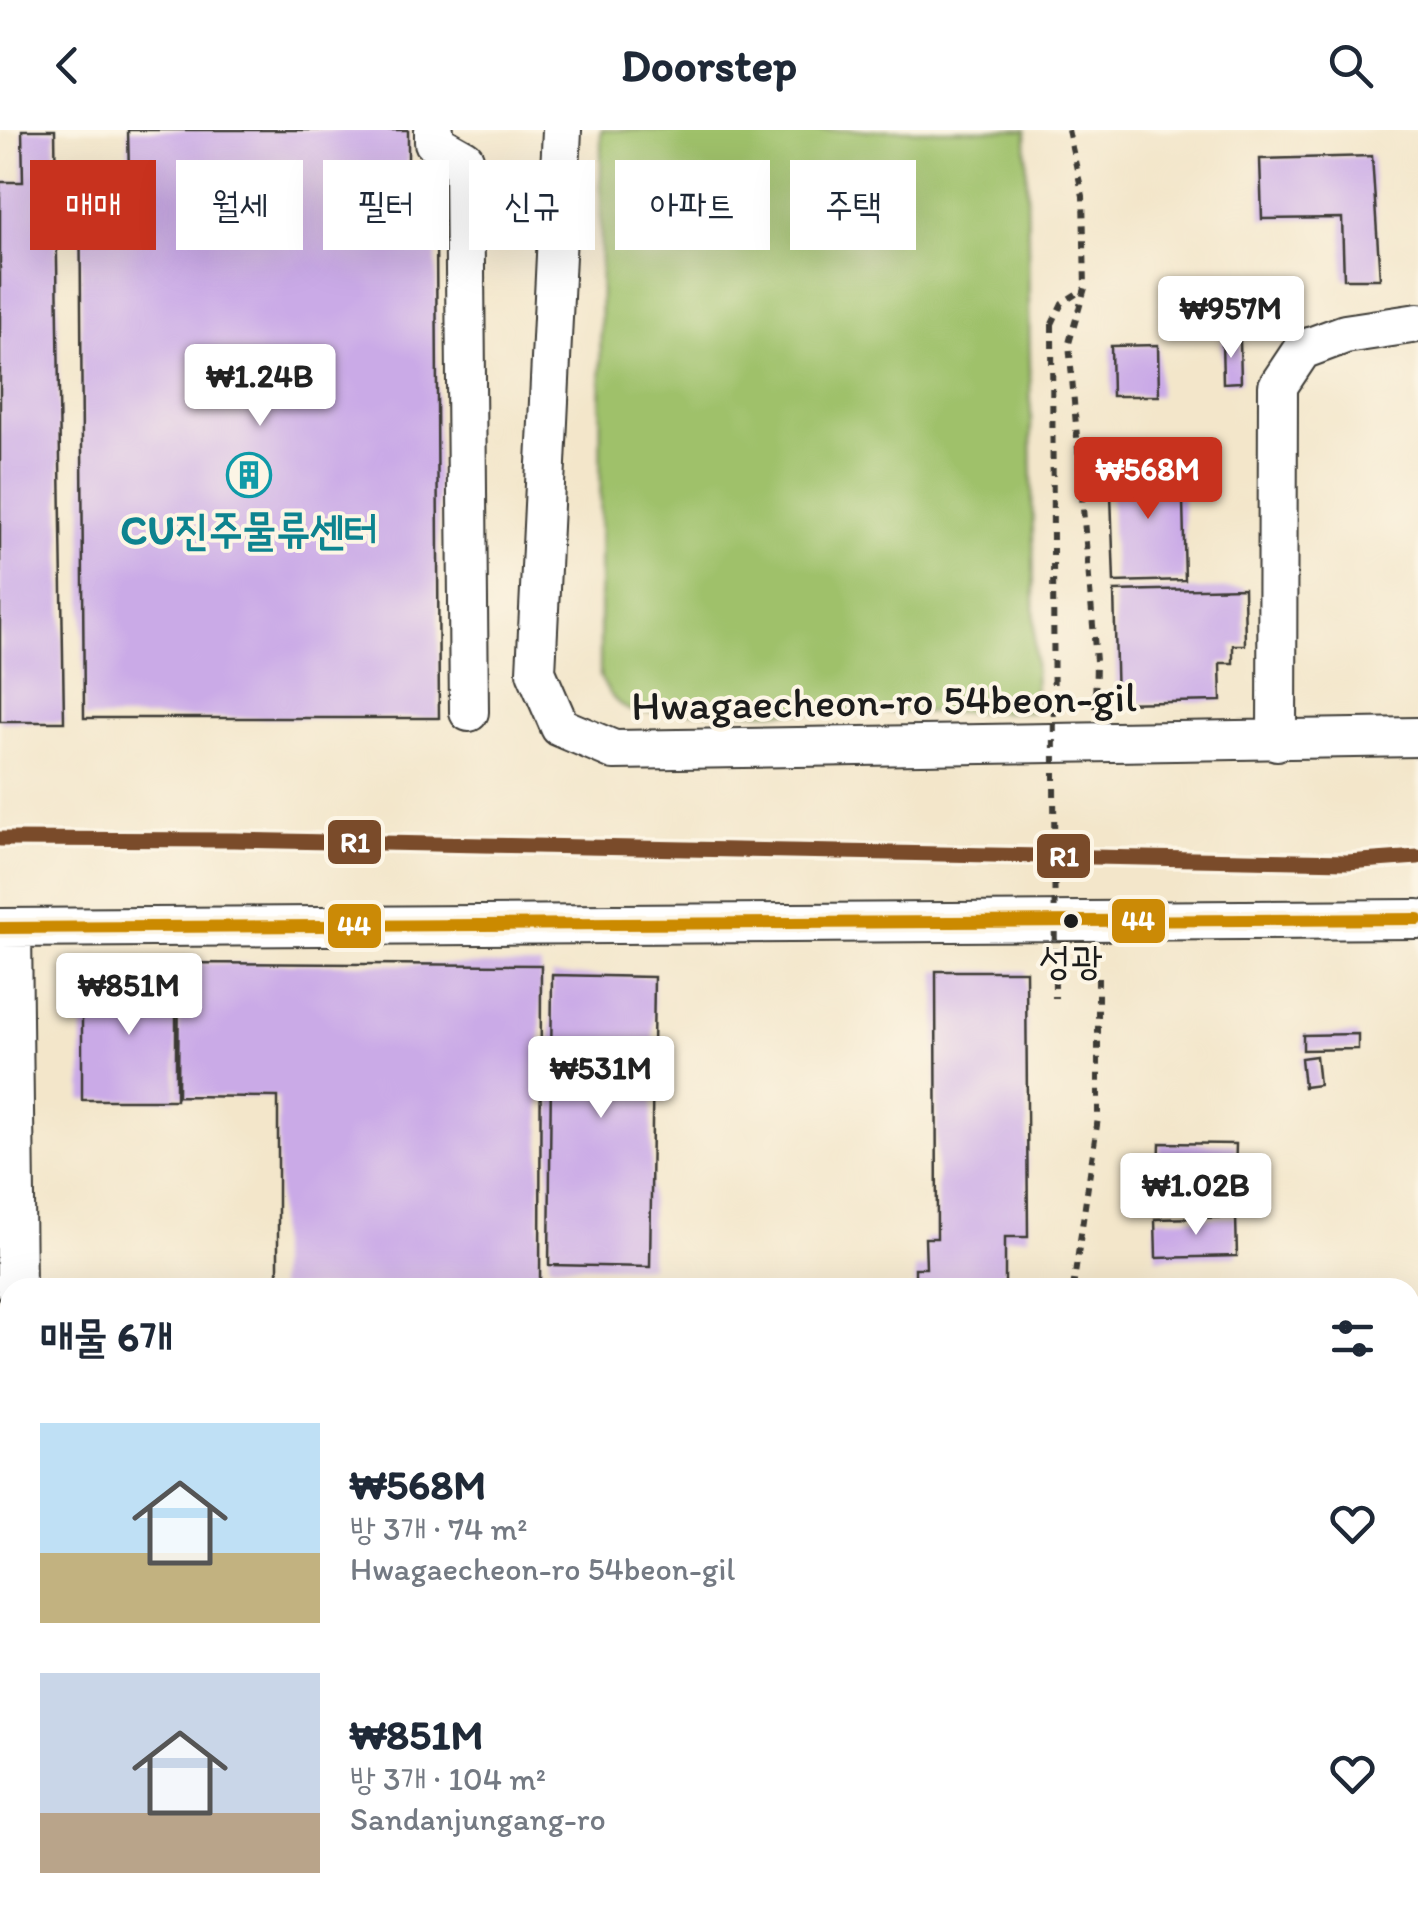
<!DOCTYPE html>
<html lang="ko">
<meta charset="utf-8">
<style>
body{margin:0;font-family:Itim,"Poor Story",sans-serif;background:#f2f2f3;color:#1f2937;height:100vh;display:flex;flex-direction:column;font-size:38px;white-space:nowrap}
*{box-sizing:border-box;margin:0}
p{font-size:32px;color:#747a83}
.icon{flex:none;width:55px;height:55px;fill:none;stroke:currentColor;stroke-width:2;stroke-linecap:round;stroke-linejoin:round}
.map{position:relative;flex:1;overflow:hidden}
.drawer{position:absolute;left:0px;top:1148px;width:1420px;height:642px;display:flex;flex-direction:column;background:#fff;border-radius:30px 30px 0 0;box-shadow:0 10px 40px #0002}
.drawer>*{flex:none}
.banner{position:absolute;left:30px;top:30px;width:1360px;height:90px;display:flex;gap:20px}
.price{position:absolute;translate:-50% -85px;padding:0 22px;border-radius:10px;background:#fff;color:#222;font-size:32px;line-height:65px;filter:drop-shadow(0 2px 5px #0008)}
.price::after{content:'';position:absolute;left:50%;top:60px;width:30px;height:22px;margin-left:-15px;background:inherit;clip-path:polygon(0 0,100% 0,50% 100%)}
.price.current{background:#c8321e;color:#fff}
ul{padding:0;list-style:none}
li{display:flex;align-items:center;gap:30px;height:250px;padding:0 40px}
li span{display:grid;place-items:center;flex:none;width:280px;height:200px;border-radius:0px;color:#555}
li>.icon{margin-inline-start:auto}
span .icon{width:120px;height:120px;fill:#fffc;stroke-width:1}
li b{font-size:42px}
h2{display:flex;justify-content:space-between;align-items:center;height:120px;padding:0 40px;font-size:42px}
.chip{padding:0 35px;border-radius:0px;background:#fff;box-shadow:0 10px 40px #0002;font-size:35px;line-height:90px}
.chip.current{background:#c8321e;color:#fff}
header{display:flex;justify-content:space-between;align-items:center;height:130px;padding:0 40px;background:#fff;font-size:45px;font-weight:700}
.map>svg:first-child{display:block}
.green{fill:#9fc16a;stroke:#5e6e43;stroke-width:2.5}
.building{fill:#caaae7}
.lines{fill:none;stroke-linecap:round;stroke-linejoin:round}
.minor-casing{stroke:#3c3a36;stroke-width:42}
.path{stroke:#3c3a36;stroke-width:6;stroke-dasharray:8 8;stroke-linecap:butt}
.minor{stroke:#fff;stroke-width:38}
.path-bridge{stroke:#3c3a36;stroke-width:6;stroke-dasharray:8 8;stroke-linecap:butt}
.bus-1-casing{stroke:#fcf5e5;stroke-width:20}
.bus-1{stroke:#cb8a06;stroke-width:12}
.rail-1-casing{stroke:#fcf5e5;stroke-width:22}
.rail-1{stroke:#7a4b2a;stroke-width:15}
.bus-dot{fill:#1c1c1c;stroke:#fcf5e5;stroke-width:4}
.labels{text-anchor:middle;dominant-baseline:central;stroke-width:8;stroke-linejoin:round;paint-order:stroke}
.bus-label{font-size:40px;fill:#1c1c1c;stroke:#fcf5e5}
.culture-label{font-size:42px;font-weight:bold;fill:#0d838f;stroke:#fcf5e5}
.street-label{font-size:42px;fill:#1c1c1c;stroke:#fcf5e5}
.line-badge{stroke:#fcf5e5;stroke-width:4}
.badge-label{font-size:28px;text-anchor:middle;font-weight:bold;fill:#fff}
</style>
<header><svg class="icon" aria-label="back" viewBox="0 0 24 24"><path d="M15 5l-7 7 7 7"/></svg>Doorstep<svg class="icon" aria-label="search" viewBox="0 0 24 24"><circle cx="10" cy="10" r="6"/><path d="M15 15l6 6"/></svg></header>
<div class="map">
<svg width="1418" height="1789" viewBox="0 0 1418 1789">
<rect width="100%" height="100%" fill="#fcf5e5"/>
<filter id="ink" filterUnits="userSpaceOnUse"><feTurbulence type="fractalNoise" baseFrequency=".01" numOctaves="2"/><feDisplacementMap in="SourceGraphic" scale="20" xChannelSelector="R" yChannelSelector="G"/><feConvolveMatrix kernelMatrix="1 2 1 2 8 2 1 2 1" color-interpolation-filters="sRGB"/></filter>
<filter id="wash" filterUnits="userSpaceOnUse"><feTurbulence type="fractalNoise" baseFrequency=".0048" numOctaves="4" result="noise"/><feDisplacementMap in="SourceGraphic" scale="40" xChannelSelector="R" yChannelSelector="G"/><feGaussianBlur stdDeviation="2.25" result="paint"/><feColorMatrix in="noise" values="0 0 0 0 0 0 0 0 0 0 0 0 0 0 0 0 0 1.4 0 .05"/><feComposite in="paint" operator="in"/></filter>
<g filter="url(#wash)">
<rect width="100%" height="100%" fill="#f3e6ca"/>
<path class="green" d="M601,0H1026L1036,582H635C617,578 608,562 600,547Z"/>
<g id="blocks">
<path class="building" d="M22,0H55L64,592H0V52H23Z
M128,0H408V59H441V102H436L439,588H84L80,45H129Z
M1372,26L1380,149H1344L1342,88L1262,89L1260,29Z
M1222,210H1240L1241,252L1223,253Z
M1158,215L1159,266H1112L1111,216Z
M1182,331L1185,450L1114,452L1110,334Z
M1244,458L1245,515H1233V533H1220L1221,571L1117,573L1114,461Z
M179,833L541,835L540,1158H278V967L178,966Z
M936,841H1026L1028,1107H1005V1158H915V1138H926L925,1108H937Z
M552,845L654,847L650,1137L549,1135Z
M82,846L176,847V970H82Z
M1358,904V919L1303,920V905Z
M1316,926L1319,955L1304,957L1301,928Z
M1160,1013L1236,1014L1235,1046L1159,1044Z
M1236,1087L1237,1126L1156,1128L1155,1089Z
M1410,1358L1418,1359V1520H1410Z
M1410,1525H1418V1686L1410,1685Z
M1410,1701H1418V1789H1105V1780H1410Z
M64,1780H99V1789H64Z
M259,1780H501V1789H259Z
M708,1780H1010V1789H708Z"/>
</g>
</g>
<g filter="url(#ink)">
<use href="#blocks" fill-opacity="0" stroke="#3c3a36" stroke-width="2.5"/>
<g class="lines">
<defs>
<path id="minor" d="M434,0V12L464,29L469,582
M562,0L536,542L560,597L614,620L1418,607
M1277,611L1278,256L1302,220L1345,204L1418,193
M0,798L1418,789
M12,798L16,1158
M22,1780V1789"/>
</defs>
<use href="#minor" class="minor-casing"/>
<path class="path" d="M1068,0L1083,66L1085,158L1069,213L1096,531L1095,578
M1052,194L1062,173L1084,159
M1073,1158L1098,988V848
M1071,1789L1074,1780"/>
<use href="#minor" class="minor"/>
<path class="path-bridge" d="M1052,194L1055,868"/>
<defs>
<path id="bus-1" d="M0,798L1418,789"/>
</defs>
<use href="#bus-1" class="bus-1-casing"/>
<use href="#bus-1" class="bus-1"/>
<defs>
<path id="rail-1" d="M0,709L234,710L1347,732L1418,727"/>
</defs>
<use href="#rail-1" class="rail-1-casing"/>
<use href="#rail-1" class="rail-1"/>
</g>
</g>
<defs>
<symbol id="building-ring" viewBox="-11 -11 22 22"><circle r="9.5" fill="#fcf5e5" stroke="#0f9aa8" stroke-width="1.5"/><path d="M-4-6H4V6H1V3H-1V6H-4ZM-2.5-4.3h1.7v1.8h-1.7ZM.8-4.3h1.7v1.8H.8ZM-2.5-1h1.7V.8h-1.7ZM.8-1h1.7V.8H.8Z" fill="#0f9aa8"/></symbol>
</defs>
<g fill-rule="evenodd">
<use href="#building-ring" x="224" y="320" width="50" height="50"/>
</g>
<circle class="bus-dot" cx="1071" cy="791" r="9"/>
<g class="labels">
<g class="bus-label">
<text x="1071" y="830">성광</text>
</g>
<g class="culture-label">
<text x="249" y="399">CU진주물류센터</text>
</g>
<g class="street-label">
<text transform="translate(884 571) rotate(-1)">Hwagaecheon-ro 54beon-gil</text>
</g>
</g>
<g class="line-badge">
<rect x="326" y="688" width="57" height="48" rx="10" fill="#7a4b2a"/>
<rect x="1035" y="702" width="57" height="48" rx="10" fill="#7a4b2a"/>
<rect x="1110" y="767" width="57" height="48" rx="10" fill="#cb8a06"/>
<rect x="326" y="772" width="57" height="48" rx="10" fill="#cb8a06"/>
</g>
<g class="badge-label">
<text x="355" y="722">R1</text>
<text x="1064" y="736">R1</text>
<text x="1138" y="800">44</text>
<text x="354" y="805">44</text>
</g>
</svg>
<b class="price" style="left:1231px;top:231px">₩957M</b>
<b class="price" style="left:260px;top:299px">₩1.24B</b>
<b class="price current" style="left:1148px;top:392px">₩568M</b>
<b class="price" style="left:129px;top:908px">₩851M</b>
<b class="price" style="left:601px;top:991px">₩531M</b>
<b class="price" style="left:1196px;top:1108px">₩1.02B</b>
<div class="banner">
<a class="chip current">매매</a>
<a class="chip">월세</a>
<a class="chip">필터</a>
<a class="chip">신규</a>
<a class="chip">아파트</a>
<a class="chip">주택</a>
</div>
<section class="drawer">
<h2>매물 6개<svg class="icon" aria-label="filters" viewBox="0 0 24 24"><path d="M4 7h16M4 17h16"/><circle cx="9" cy="7" r="2"/><circle cx="15" cy="17" r="2"/></svg></h2>
<ul>
<li><span style="background:linear-gradient(#bfe0f5 65%,#c2b280 0)"><svg class="icon" aria-label="home" viewBox="0 0 24 24"><path d="M3 11l9-7 9 7M6 9v11h12V9"/></svg></span><div><b>₩568M</b><p>방 3개 · 74 m²</p><p>Hwagaecheon-ro 54beon-gil</p></div><svg class="icon" aria-label="heart" viewBox="0 0 24 24"><path d="M12 20l-8-8c-3-5 5-10 8-4 3-6 11-1 8 4z"/></svg></li>
<li><span style="background:linear-gradient(#c9d6e8 70%,#b9a48a 0)"><svg class="icon" aria-label="home" viewBox="0 0 24 24"><path d="M3 11l9-7 9 7M6 9v11h12V9"/></svg></span><div><b>₩851M</b><p>방 3개 · 104 m²</p><p>Sandanjungang-ro</p></div><svg class="icon" aria-label="heart" viewBox="0 0 24 24"><path d="M12 20l-8-8c-3-5 5-10 8-4 3-6 11-1 8 4z"/></svg></li>
</ul>
</section>
</div>
